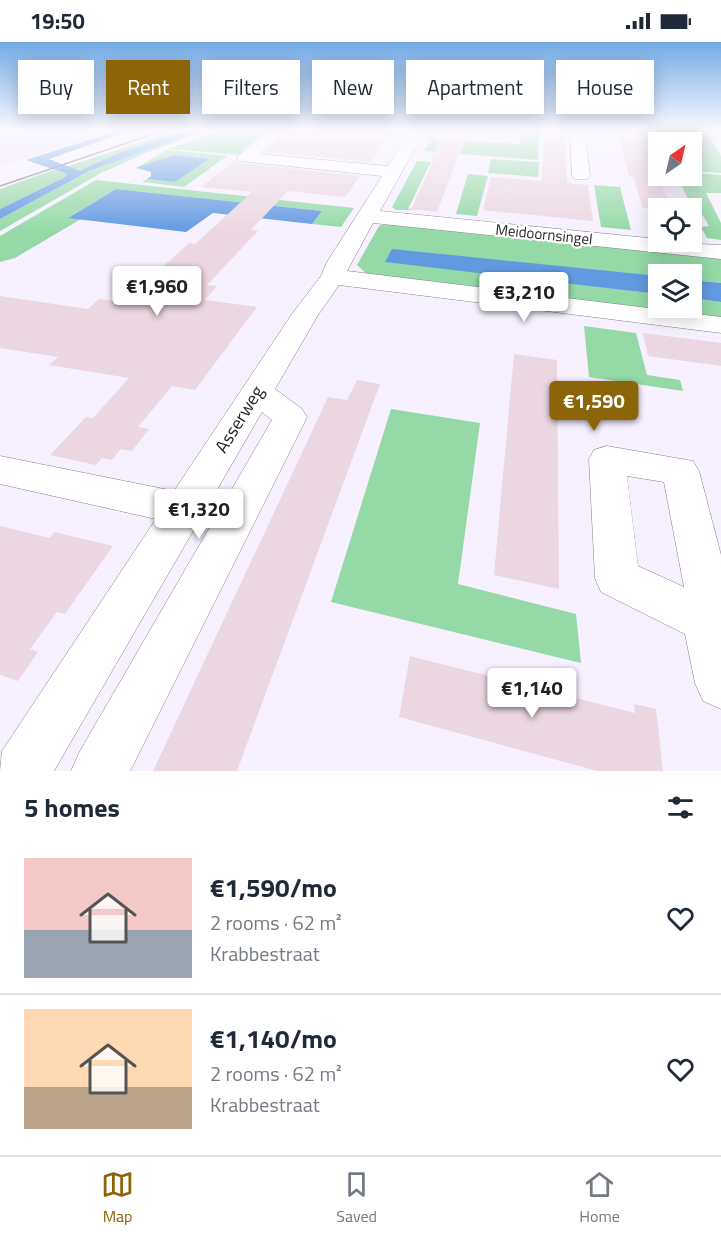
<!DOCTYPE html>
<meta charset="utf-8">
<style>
body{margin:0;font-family:"Titillium Web",sans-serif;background:#f2f2f3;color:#1f2937;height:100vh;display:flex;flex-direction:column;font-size:22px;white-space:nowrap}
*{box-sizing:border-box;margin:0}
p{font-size:20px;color:#747a83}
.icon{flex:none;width:33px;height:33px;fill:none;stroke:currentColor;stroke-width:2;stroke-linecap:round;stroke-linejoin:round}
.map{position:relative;height:729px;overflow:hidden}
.panel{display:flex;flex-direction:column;background:#fff;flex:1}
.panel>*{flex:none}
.hud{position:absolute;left:18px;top:18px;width:686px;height:54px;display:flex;gap:12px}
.needle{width:39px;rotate:34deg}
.tools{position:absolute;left:648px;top:90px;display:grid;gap:12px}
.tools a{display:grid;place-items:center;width:54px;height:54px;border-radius:0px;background:#fff;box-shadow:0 3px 15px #0003;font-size:30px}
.price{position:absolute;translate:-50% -51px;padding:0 14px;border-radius:6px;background:#fff;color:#222;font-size:20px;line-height:39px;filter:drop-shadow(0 2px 3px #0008)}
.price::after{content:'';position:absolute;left:50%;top:36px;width:18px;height:14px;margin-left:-9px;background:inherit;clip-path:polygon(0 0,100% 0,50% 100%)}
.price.active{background:#8d6509;color:#fff}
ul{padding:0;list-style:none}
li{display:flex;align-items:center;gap:18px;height:150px;padding:0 24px}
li+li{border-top:2px solid #e0e1e3}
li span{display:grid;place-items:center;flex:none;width:168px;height:120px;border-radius:0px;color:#555}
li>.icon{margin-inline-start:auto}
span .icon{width:72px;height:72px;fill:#fffc;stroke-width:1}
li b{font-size:26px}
h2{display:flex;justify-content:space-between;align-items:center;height:72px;padding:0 24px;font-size:26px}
.pill{padding:0 21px;border-radius:0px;background:#fff;box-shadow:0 3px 15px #0003;font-size:21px;line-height:54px}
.pill.active{background:#8d6509;color:#fff}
.status{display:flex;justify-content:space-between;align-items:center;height:42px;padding:0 30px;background:#fff;direction:ltr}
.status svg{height:16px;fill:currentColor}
.menu{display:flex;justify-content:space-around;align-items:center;height:84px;border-top:2px solid #e0e1e3;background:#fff;font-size:16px;color:#747a83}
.menu a{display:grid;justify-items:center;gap:3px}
.menu .active{color:#8d6509}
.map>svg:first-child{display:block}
.built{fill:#eee3fb}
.green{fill:#94d9a6}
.water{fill:#629ae1}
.building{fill:#ebd7e1}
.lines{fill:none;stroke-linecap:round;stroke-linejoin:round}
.minor-casing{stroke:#867f8f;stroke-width:1}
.minor{fill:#fff;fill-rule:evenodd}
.tram{stroke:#79757e;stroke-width:1.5}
.labels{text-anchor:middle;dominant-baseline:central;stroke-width:4.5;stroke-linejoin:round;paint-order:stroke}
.far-street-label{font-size:15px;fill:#211e24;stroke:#fff}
.street-label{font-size:18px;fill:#211e24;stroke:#fff}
</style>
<div class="status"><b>19:50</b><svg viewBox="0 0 49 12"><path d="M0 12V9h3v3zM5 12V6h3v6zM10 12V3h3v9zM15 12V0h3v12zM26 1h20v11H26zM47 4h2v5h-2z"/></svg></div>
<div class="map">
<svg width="721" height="729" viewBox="0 0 721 729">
<rect width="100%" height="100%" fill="#f7f1ff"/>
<path class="built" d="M0,87H121L0,124Z"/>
<path class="green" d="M179,87H193L118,113L79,129L66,125Z
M207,87H212L151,109L101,131L0,189V177L89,129Z
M226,87H270L242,108L246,109L242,113L169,107Z
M521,87H540L538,118L424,109L428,101H432L431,96L519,102Z
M683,87H703L721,114V131L692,129V100H684L682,96H688Z
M167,108L227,114L184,145L142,140L147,137L175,140L208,117L136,126Z
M491,117L539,120L538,135L488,131Z
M417,119L431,120L408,167L417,168H396L392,165Z
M53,128L67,132L65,135L0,167V147Z
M692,131L721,133V151H706L721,181V198L707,196L701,185L709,184L699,167L691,163L677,134H692Z
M468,132L488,134L477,174L456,172Z
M96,138L354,166L341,185L312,182L322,169L116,147L69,175L81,177L15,216L0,220V194Z
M594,143L620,145L631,188L601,185Z
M392,180L721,214V241L692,238V232L658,234L386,219L658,252V266H692V256L721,260V276L369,234L357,223L379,184Z
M584,284L636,291L647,333L680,338L683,349L589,335Z
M391,367L480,381L458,542L576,572L581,621L331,560Z"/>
<path class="water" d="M123,87H135L49,117L80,129C109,114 176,87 207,87L89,129L0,177V167L65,135L67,132L26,118Z
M174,113L209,117L175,140L147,137L151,134V130L136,126Z
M116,147L322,169L312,182L213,171L186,190L68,176Z
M392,207L658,234V252L385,220Z
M692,238L721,241V260L692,256Z"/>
<path class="building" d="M290,87H394L370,120L264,110Z
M444,87H469L437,170L411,167L434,118H430Z
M544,87H564L567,141L588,143L593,179L483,168L491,135L542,139Z
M616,87H651L658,107V134H669L671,140L660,139L671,166H643L633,135L629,134Z
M236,118L239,121L360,134L345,155L288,149L251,188L258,189L207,243L217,244L205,258L257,265L195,348L172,344L138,385L149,387L132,409L121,407L112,418L102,416L96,423L50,413L86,375L93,376L129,336L49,323L58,315L0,306V254L88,267L99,257L124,260L189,201L195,202L252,150L201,145Z
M643,291L721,301V324L648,314Z
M514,312L557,318L559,547L494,533Z
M357,338L380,342L237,729H153L328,355L347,358Z
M0,484L50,496L54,490L113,504L65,572L57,570L30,607L38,610L18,639L0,633Z
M410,614L635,671L634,662L656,667L663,729H597L399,675Z"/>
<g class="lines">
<defs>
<path id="minor" d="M271,87H288L259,112L388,124L411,87H426L380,169L658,197V200L721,203V217L373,181L347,229L721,275V291L339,243L318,273L275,347L302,367L307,375L130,729H71L80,709L272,378L262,370L54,729H0L2,709L156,477L0,442V414L174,449L292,272L321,234L327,220L382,134L239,119L237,116L239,113Z
M570,87H584L590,133L587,137H575L572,133Z
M607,404L693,419L699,429L721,513V667L703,659L695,641L685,592L601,550L595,536L589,417L594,408ZM627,434L664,440L684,545L638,524Z"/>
</defs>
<use href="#minor" class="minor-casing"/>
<use href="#minor" class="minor"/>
<path class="tram" d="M0,144L168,87"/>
</g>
<linearGradient id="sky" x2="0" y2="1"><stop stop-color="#72aae5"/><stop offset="0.46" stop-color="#fbf9ff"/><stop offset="1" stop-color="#fbf9ff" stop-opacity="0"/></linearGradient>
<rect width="721" height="190" fill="url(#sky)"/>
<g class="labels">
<g class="far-street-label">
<text transform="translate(544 192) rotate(6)">Meidoornsingel</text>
</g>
<g class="street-label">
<text transform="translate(239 377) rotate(-58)">Asserweg</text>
</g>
</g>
</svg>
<div class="tools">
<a><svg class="needle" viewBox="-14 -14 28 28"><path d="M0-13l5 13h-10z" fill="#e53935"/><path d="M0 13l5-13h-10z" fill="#747a83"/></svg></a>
<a><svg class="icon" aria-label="locate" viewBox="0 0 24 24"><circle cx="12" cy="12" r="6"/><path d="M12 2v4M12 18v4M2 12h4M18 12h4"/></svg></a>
<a><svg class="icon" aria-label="layers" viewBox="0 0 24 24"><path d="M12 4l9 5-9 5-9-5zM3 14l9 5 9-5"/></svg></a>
</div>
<b class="price" style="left:157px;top:275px">€1,960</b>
<b class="price" style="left:524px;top:281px">€3,210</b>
<b class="price active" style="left:594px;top:390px">€1,590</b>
<b class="price" style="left:199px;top:498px">€1,320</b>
<b class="price" style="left:532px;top:677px">€1,140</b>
<div class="hud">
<a class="pill">Buy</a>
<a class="pill active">Rent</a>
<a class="pill">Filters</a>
<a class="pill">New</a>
<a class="pill">Apartment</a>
<a class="pill">House</a>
</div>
</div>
<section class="panel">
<h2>5 homes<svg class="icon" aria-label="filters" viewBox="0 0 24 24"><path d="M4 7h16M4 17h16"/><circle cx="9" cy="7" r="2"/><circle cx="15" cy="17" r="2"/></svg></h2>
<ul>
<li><span style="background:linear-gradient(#f6c9c9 60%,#9aa5b1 0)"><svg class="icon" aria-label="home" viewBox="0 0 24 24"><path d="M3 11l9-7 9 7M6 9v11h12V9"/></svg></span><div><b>€1,590/mo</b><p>2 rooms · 62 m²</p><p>Krabbestraat</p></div><svg class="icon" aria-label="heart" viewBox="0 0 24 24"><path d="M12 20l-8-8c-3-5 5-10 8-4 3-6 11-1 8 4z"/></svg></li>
<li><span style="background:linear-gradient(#ffd9b3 65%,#b9a48a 0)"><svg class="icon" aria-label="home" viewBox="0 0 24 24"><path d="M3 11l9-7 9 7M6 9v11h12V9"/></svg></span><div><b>€1,140/mo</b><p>2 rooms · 62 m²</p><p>Krabbestraat</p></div><svg class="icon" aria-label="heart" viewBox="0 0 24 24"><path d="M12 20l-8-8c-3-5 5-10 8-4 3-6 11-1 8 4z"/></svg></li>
</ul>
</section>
<nav class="menu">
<a class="active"><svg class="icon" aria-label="map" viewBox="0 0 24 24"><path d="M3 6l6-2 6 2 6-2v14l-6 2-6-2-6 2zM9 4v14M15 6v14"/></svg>Map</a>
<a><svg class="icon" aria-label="saved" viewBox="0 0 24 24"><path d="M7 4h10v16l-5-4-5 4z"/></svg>Saved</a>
<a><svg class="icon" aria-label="home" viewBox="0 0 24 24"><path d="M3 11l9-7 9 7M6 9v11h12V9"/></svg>Home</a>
</nav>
